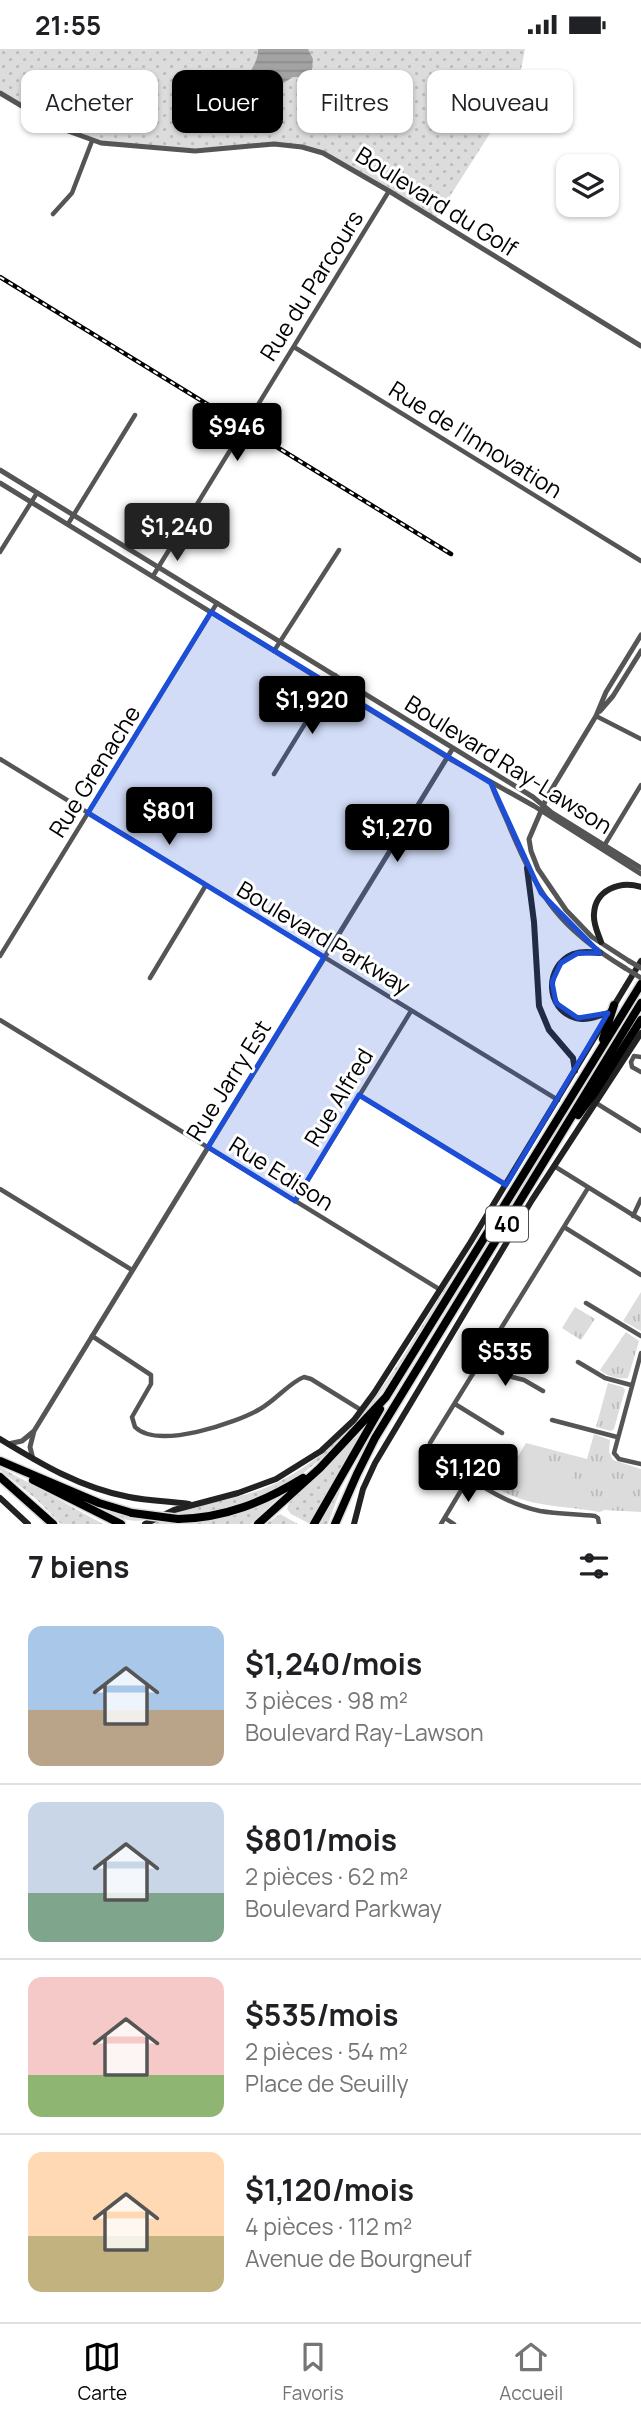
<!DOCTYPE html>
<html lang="fr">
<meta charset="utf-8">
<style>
body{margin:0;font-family:Manrope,sans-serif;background:#f2f2f2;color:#202124;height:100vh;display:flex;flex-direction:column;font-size:26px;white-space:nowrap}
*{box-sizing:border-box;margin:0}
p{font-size:23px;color:#757577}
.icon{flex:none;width:38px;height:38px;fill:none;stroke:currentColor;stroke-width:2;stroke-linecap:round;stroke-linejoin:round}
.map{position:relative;height:1475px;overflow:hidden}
.sheet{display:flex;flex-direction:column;background:#fff;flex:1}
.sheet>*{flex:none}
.guide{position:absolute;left:21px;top:21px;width:600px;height:63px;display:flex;gap:14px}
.buttons{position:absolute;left:556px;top:105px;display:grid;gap:14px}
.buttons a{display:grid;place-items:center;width:63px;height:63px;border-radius:14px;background:#fff;box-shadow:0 2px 5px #0004;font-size:35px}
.price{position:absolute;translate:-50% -60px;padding:0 16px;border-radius:7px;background:#000;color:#fff;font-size:23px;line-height:46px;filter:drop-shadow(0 2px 4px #0008)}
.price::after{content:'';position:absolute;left:50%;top:42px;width:21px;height:16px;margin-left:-10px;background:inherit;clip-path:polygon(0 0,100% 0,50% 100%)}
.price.on{background:#222;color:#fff}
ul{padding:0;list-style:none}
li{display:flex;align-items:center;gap:21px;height:175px;padding:0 28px}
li+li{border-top:2px solid #e0e0e0}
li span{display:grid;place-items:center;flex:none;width:196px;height:140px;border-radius:14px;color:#555}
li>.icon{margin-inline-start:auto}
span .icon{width:84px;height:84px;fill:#fffc;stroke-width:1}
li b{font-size:30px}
h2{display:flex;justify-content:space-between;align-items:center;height:84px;padding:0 28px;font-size:30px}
.chip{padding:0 24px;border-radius:14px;background:#fff;box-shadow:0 2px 5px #0004;font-size:24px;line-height:63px}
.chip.on{background:#000;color:#fff}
.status{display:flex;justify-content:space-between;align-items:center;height:49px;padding:0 35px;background:#fff;direction:ltr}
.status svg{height:19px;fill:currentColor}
.menu{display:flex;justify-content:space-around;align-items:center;height:98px;border-top:2px solid #e0e0e0;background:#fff;font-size:19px;color:#757577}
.menu a{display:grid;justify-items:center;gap:4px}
.menu .on{color:#000}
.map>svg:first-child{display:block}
.grass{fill:url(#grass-dots)}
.park{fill:url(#park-tufts)}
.pitch{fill:#dcdcdc}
.water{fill:url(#water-rules)}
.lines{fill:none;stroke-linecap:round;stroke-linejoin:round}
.motorway-casing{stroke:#dbdbdb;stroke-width:11}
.minor{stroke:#555;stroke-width:4.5}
.tertiary{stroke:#555;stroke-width:5}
.secondary{stroke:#222;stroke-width:6}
.motorway{stroke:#000;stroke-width:8}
.rail-casing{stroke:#000;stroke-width:4.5}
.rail{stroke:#fff;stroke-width:2;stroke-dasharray:5;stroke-linecap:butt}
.motorway-bridge-casing{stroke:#dbdbdb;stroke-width:11;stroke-linecap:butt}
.tertiary-bridge{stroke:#555;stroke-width:5}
.motorway-bridge{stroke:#000;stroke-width:8}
.marked{fill:#1d4ed8;fill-opacity:0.2;stroke:#1d4ed8;stroke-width:5;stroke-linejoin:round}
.labels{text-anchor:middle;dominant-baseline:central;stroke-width:6;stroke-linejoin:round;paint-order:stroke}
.shield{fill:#fff;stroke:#4c4c4c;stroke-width:2}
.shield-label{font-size:21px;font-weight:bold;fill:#000}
.street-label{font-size:23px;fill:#000;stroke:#fff}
</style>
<div class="status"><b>21:55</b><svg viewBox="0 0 49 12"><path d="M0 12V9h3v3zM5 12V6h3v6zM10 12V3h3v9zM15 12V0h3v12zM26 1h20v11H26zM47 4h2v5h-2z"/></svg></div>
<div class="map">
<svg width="641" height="1475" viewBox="0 0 641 1475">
<defs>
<pattern id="grass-dots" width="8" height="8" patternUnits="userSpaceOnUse" patternTransform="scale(1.75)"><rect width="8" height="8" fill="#dcdcdc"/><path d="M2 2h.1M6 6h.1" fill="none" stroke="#bbb" stroke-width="1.8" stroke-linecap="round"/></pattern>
<pattern id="park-tufts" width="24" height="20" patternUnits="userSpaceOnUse" patternTransform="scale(1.75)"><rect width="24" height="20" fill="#dcdcdc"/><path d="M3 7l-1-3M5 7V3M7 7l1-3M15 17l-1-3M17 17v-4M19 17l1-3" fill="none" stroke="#bbb"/></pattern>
<pattern id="water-rules" width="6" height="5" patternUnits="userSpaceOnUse" patternTransform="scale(1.75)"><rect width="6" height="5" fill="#a3a3a3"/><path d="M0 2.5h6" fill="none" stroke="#8b8b8b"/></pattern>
</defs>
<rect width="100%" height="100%" fill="#fff"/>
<path class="grass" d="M0,0H525L517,42L436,169L330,107L287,96L179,102L81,89L0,43Z
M462,1213L404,1310L372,1357L340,1393L321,1410L288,1436L263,1449L205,1466L167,1467C200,1454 237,1451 270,1437C366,1394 406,1296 462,1213Z
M363,1381L310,1475L291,1465L287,1460L289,1454Z
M0,1418L103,1475H61L36,1450L0,1421Z
M340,1435L342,1436L328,1475H317Z
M280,1447L251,1475H151L155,1472C200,1475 240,1468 280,1447Z
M91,1455L144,1471C130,1475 101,1464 91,1455Z
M280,1465L298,1475H266Z"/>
<path class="park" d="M641,1243V1282L623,1272Z
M575,1258L595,1270L581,1291L562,1279Z
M626,1283L639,1292L628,1329C620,1330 607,1328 600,1321Z
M608,1334L623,1338L625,1341L614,1380L611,1382L596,1378Z
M594,1385L610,1391L609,1403L613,1411L641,1420V1463L604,1461L600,1463C562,1456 533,1459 498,1440L526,1394L587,1410Z"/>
<path class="pitch" d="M526,1407L548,1413L540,1445L518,1440Z
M553,1414L575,1419L567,1452L545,1447Z"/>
<path class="water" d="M258,0H308L313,10L311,28H293L266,45L253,49C234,31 259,21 258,0Z"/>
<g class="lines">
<defs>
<path id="motorway" d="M603,990L614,956
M578,1066L595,1043L641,971
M0,1412L99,1454L132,1464
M0,1428L53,1475
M33,1431L121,1475
M178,1470C225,1469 264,1453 303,1429
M258,1475L320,1419L386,1348L641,935
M314,1475L380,1360
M335,1475L357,1425L375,1389L641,954"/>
</defs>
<use href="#motorway" class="motorway-casing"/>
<path class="minor" d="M53,165L72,144L92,92
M294,298L641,512
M68,475L135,366
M0,503L37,444
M153,527L389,142
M274,602L339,501
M596,667L641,690
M0,710L558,1051
M274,725L335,626
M604,797L641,736
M0,907L217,554
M150,929L206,836
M0,971L439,1240
M641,1008L634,1007L631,1013L632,1018L641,1023
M359,1046L505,1135
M596,1054L641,1082
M554,1117L641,1171
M588,1139L430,1394L429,1400L432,1405C466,1426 500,1454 540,1462C558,1465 577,1465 595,1467L598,1469L599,1475
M0,1140L132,1221
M295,1152L411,962
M633,1167L641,1150
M564,1178L641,1226
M586,1254L641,1287
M92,1287L151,1326V1335L132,1368L135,1378C158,1401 236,1374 260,1360C275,1352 290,1333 304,1328L311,1330L361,1361
M641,1304L614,1404L619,1410L641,1415
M482,1310L512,1328L524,1331L543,1342
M578,1313L605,1329L631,1336
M455,1355L502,1384
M552,1371L617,1388
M445,1469L454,1475
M441,1475L469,1428"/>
<path class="tertiary" d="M0,44L57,78L101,94L195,102L274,95L302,98L323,104L389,142L641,297
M0,421L533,748L551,763L641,819
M0,434L452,711L534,757L641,825
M600,662L613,647L641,602
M491,734C496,749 504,764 510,779C540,849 559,879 625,919
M629,912L592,888L566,861L538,820L531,802L529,790L547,748L596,667L606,643L641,586
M8,1395L22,1392L34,1382
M33,1410L30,1398L34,1382L453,699"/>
<path class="secondary" d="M527,819L534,873L539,957L549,981L573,1009L575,1022
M601,893C598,884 593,875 594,865C595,841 620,831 641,838
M600,904C591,903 582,902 573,905C544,917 545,961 576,969C587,972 598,967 608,964
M0,1390C41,1415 81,1439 129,1448C149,1452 169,1452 189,1455
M0,1449L28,1475
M145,1475L174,1461L238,1444L276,1430L321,1402L354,1371L374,1344L470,1194L641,912
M354,1475L363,1440L375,1414L532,1151L641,984"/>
<use href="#motorway" class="motorway"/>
<defs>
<path id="rail" d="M0,228L451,505"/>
</defs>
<use href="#rail" class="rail-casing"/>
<use href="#rail" class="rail"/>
<defs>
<path id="motorway-bridge" d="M132,1464L178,1470"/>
</defs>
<use href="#motorway-bridge" class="motorway-bridge-casing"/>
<path class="tertiary-bridge" d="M629,912L641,919
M625,919L641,929"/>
<use href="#motorway-bridge" class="motorway-bridge"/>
</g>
<path class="marked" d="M211,563L491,734L541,844L600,904H578L561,914L552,933L556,954L578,969L608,964L506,1136L359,1046L295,1152L208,1098L324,908L88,764Z"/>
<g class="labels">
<rect class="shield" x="486" y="1157.5" width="42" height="35" rx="5"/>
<g class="shield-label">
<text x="507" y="1175">40</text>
</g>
<g class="street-label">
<text transform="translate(437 152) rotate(32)">Boulevard du Golf</text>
<text transform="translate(311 236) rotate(-58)">Rue du Parcours</text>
<text transform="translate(476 390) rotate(32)">Rue de l'Innovation</text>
<text transform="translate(509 715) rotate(32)">Boulevard Ray-Lawson</text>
<text transform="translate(94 722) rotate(-58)">Rue Grenache</text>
<text transform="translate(324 888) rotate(31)">Boulevard Parkway</text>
<text transform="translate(228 1031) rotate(-58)">Rue Jarry Est</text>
<text transform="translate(338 1048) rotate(-59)">Rue Alfred</text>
<text transform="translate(282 1124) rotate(32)">Rue Edison</text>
</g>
</g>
</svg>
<div class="buttons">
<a><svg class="icon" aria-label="layers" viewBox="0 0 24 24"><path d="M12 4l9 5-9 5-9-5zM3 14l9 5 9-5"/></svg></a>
</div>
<b class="price" style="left:237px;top:414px">$946</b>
<b class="price on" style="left:177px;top:514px">$1,240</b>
<b class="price" style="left:312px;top:687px">$1,920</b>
<b class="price" style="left:169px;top:798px">$801</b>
<b class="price" style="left:397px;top:815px">$1,270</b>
<b class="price" style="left:505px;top:1339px">$535</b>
<b class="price" style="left:468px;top:1455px">$1,120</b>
<div class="guide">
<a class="chip">Acheter</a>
<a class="chip on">Louer</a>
<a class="chip">Filtres</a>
<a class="chip">Nouveau</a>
</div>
</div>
<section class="sheet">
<h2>7 biens<svg class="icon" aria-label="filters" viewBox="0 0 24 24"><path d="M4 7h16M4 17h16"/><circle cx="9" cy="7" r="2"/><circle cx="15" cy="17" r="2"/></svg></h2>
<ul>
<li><span style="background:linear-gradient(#a9c7e8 60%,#b9a48a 0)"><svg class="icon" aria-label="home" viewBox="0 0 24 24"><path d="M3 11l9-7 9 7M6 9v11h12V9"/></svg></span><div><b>$1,240/mois</b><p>3 pièces · 98 m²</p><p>Boulevard Ray-Lawson</p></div></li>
<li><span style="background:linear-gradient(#c9d6e8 65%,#7fa58c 0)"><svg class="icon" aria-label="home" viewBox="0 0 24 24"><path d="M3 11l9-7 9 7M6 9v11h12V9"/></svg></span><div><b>$801/mois</b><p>2 pièces · 62 m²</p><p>Boulevard Parkway</p></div></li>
<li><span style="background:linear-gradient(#f6c9c9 70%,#8fb573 0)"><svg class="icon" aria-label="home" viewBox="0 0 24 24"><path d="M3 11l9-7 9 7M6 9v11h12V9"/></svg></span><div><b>$535/mois</b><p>2 pièces · 54 m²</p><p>Place de Seuilly</p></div></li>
<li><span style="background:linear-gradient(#ffd9b3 60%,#c2b280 0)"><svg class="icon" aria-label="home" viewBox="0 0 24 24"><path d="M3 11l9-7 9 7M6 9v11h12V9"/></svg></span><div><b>$1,120/mois</b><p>4 pièces · 112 m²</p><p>Avenue de Bourgneuf</p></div></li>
</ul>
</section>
<nav class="menu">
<a class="on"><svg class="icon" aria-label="map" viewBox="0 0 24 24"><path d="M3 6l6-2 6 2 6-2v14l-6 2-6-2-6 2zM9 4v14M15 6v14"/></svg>Carte</a>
<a><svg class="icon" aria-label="saved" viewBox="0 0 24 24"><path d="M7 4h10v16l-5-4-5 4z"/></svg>Favoris</a>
<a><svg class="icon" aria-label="home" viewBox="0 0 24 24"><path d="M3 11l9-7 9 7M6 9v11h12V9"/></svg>Accueil</a>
</nav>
